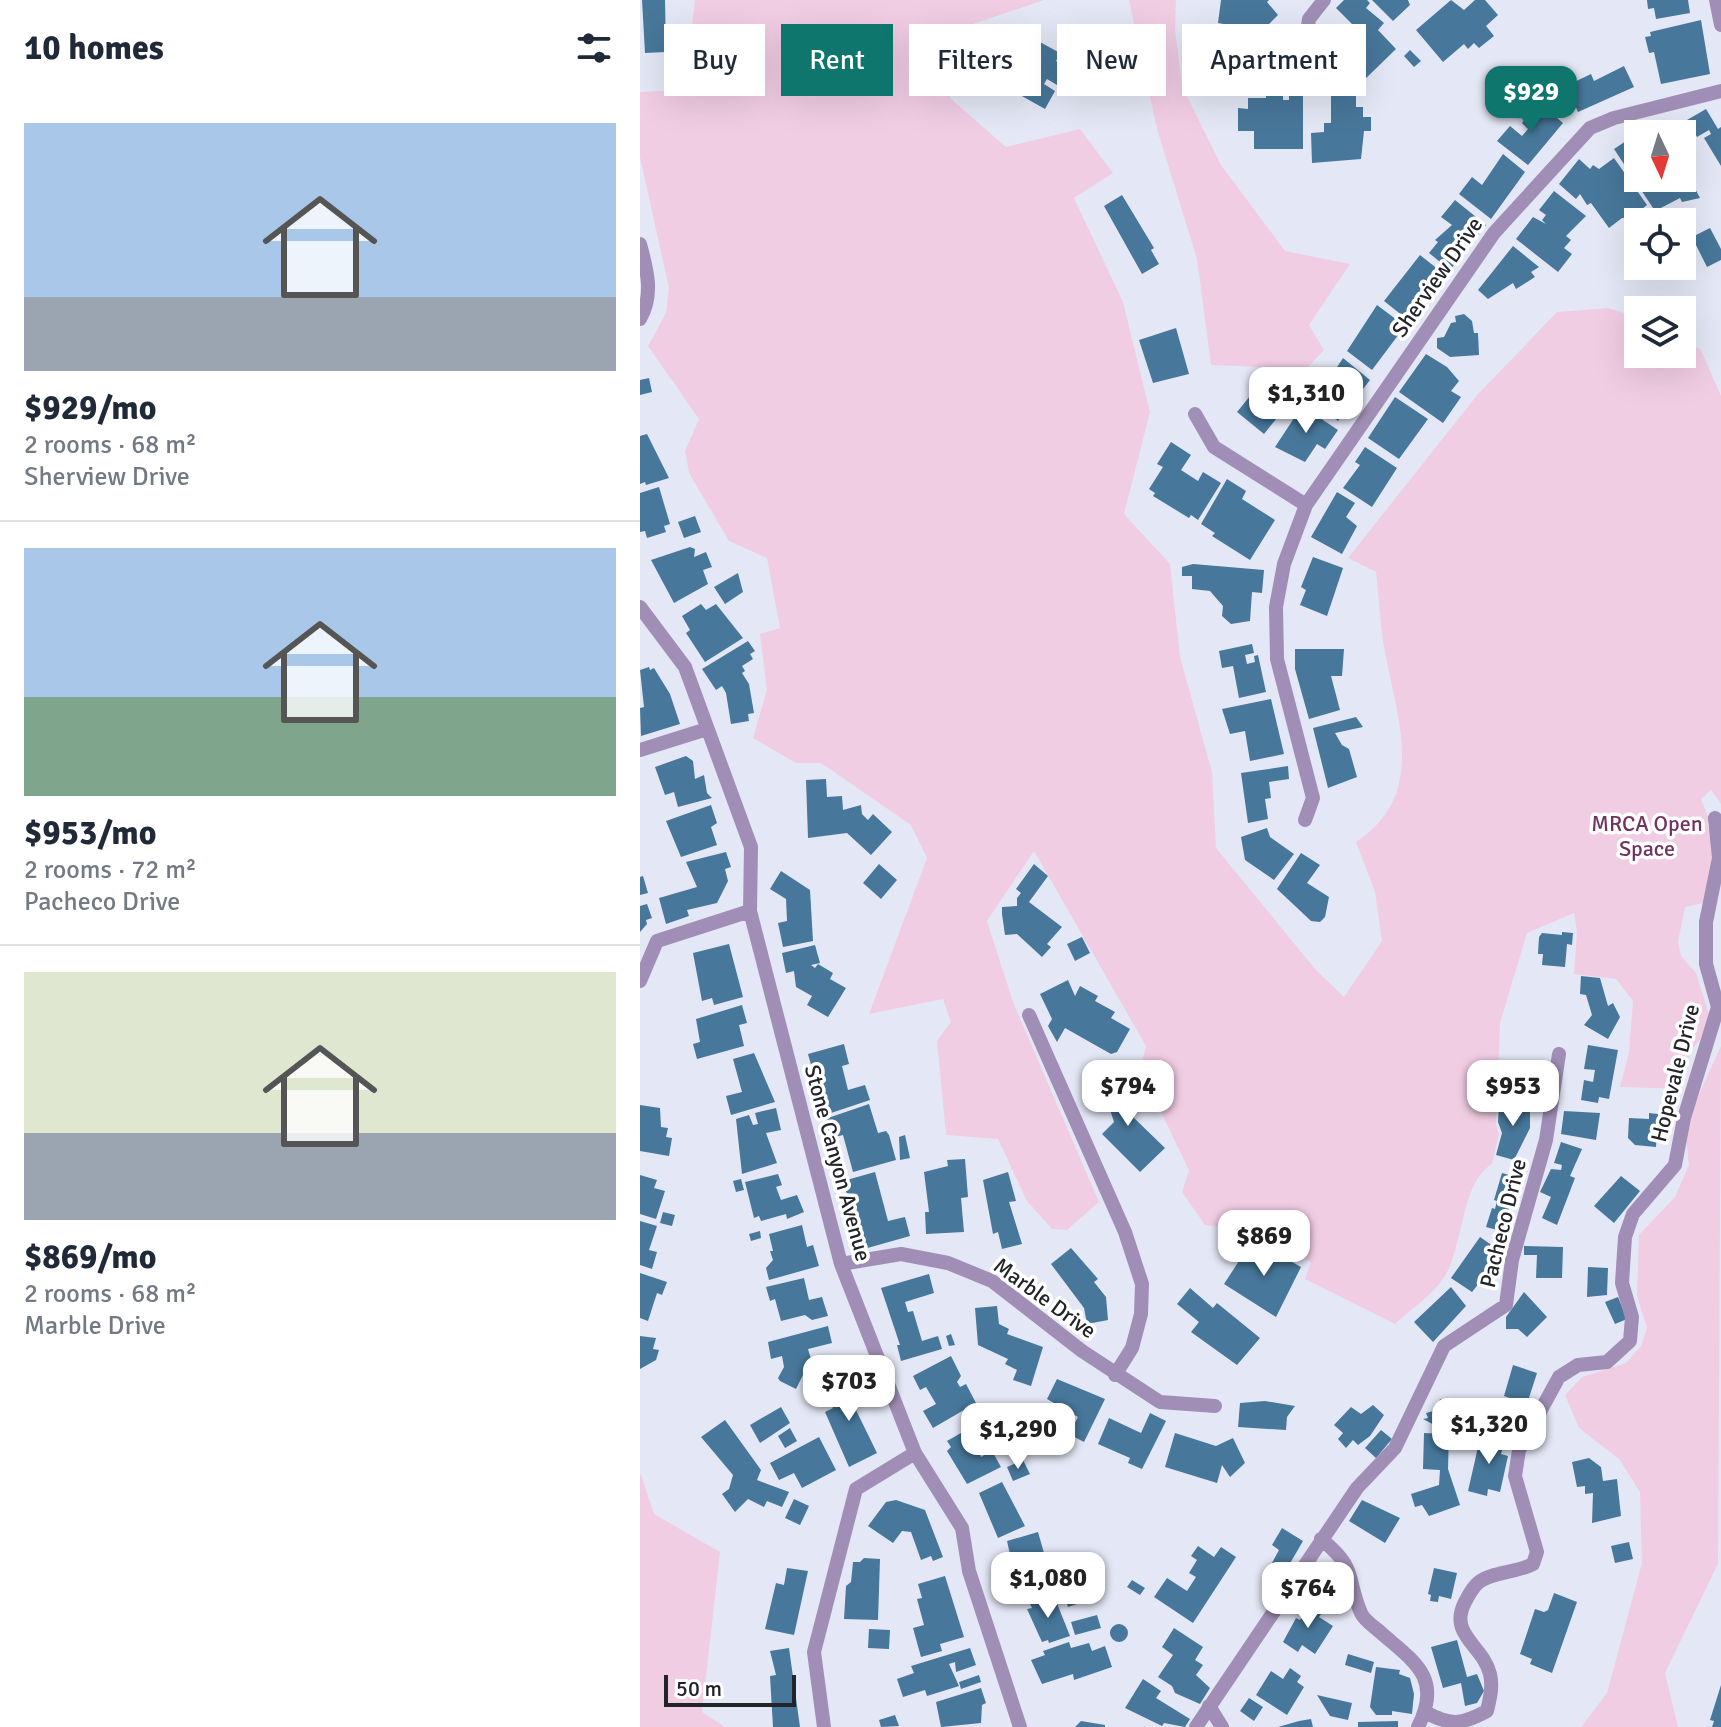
<!DOCTYPE html>
<meta charset="utf-8">
<style>
body{margin:0;font-family:Signika,sans-serif;background:#f6f6f7;color:#1f2937;height:100vh;display:flex;flex-direction:column;font-size:30px;white-space:nowrap}
*{box-sizing:border-box;margin:0}
p{font-size:26px;color:#747a83}
.icon{flex:none;width:44px;height:44px;fill:none;stroke:currentColor;stroke-width:2;stroke-linecap:round;stroke-linejoin:round}
.map{position:relative;flex:1;overflow:hidden}
.drawer{display:flex;flex-direction:column;background:#fff;width:640px}
.drawer>*{flex:none}
.top-card{position:absolute;left:24px;top:24px;width:760px;height:72px;display:flex;gap:16px}
.needle{width:52px;rotate:176deg}
.tools{position:absolute;left:984px;top:120px;display:grid;gap:16px}
.tools a{display:grid;place-items:center;width:72px;height:72px;border-radius:0px;background:#fff;box-shadow:0 8px 32px #0002;font-size:40px}
.scale{position:absolute;left:24px;bottom:20px;width:132px;box-sizing:border-box;padding-left:8px;border:4px solid #232429;border-top:0;font-size:22px;line-height:28px;white-space:nowrap;color:#232429;-webkit-text-stroke:6px #fff;paint-order:stroke}
.price{position:absolute;translate:-50% -68px;padding:0 18px;border-radius:16px;background:#fff;color:#222;font-size:26px;line-height:52px;filter:drop-shadow(0 2px 4px #0008)}
.price::after{content:'';position:absolute;left:50%;top:48px;width:24px;height:18px;margin-left:-12px;background:inherit;clip-path:polygon(0 0,100% 0,50% 100%)}
.price.on{background:#0f766e;color:#fff}
ul{padding:0;list-style:none}
li{display:grid;align-content:center;gap:16px;height:424px;padding:0 24px}
li+li{border-top:2px solid #e0e1e3}
li span{display:grid;place-items:center;height:248px;border-radius:0px;color:#555}
li>.icon{margin-inline-start:auto}
span .icon{width:144px;height:144px;fill:#fffc;stroke-width:1}
li b{font-size:34px}
h2{display:flex;justify-content:space-between;align-items:center;height:96px;padding:0 24px;font-size:34px}
.chip{padding:0 28px;border-radius:0px;background:#fff;box-shadow:0 8px 32px #0002;font-size:28px;line-height:72px}
.chip.on{background:#0f766e;color:#fff}
main{display:flex;flex:1;min-height:0}
.map>svg:first-child{display:block}
.green{fill:#f1cde4}
.building{fill:#47779a;fill-rule:evenodd}
.lines{fill:none;stroke-linecap:round;stroke-linejoin:round}
.street{stroke:#a18eb6;stroke-width:14}
.labels{text-anchor:middle;dominant-baseline:central;stroke-width:7;stroke-linejoin:round;paint-order:stroke}
.street-label{font-size:22px;fill:#232429;stroke:#fff}
.park-label{font-size:22px;fill:#713360;stroke:#fff}
</style>
<main>
<section class="drawer">
<h2>10 homes<svg class="icon" aria-label="filters" viewBox="0 0 24 24"><path d="M4 7h16M4 17h16"/><circle cx="9" cy="7" r="2"/><circle cx="15" cy="17" r="2"/></svg></h2>
<ul>
<li><span style="background:linear-gradient(#a9c7e8 70%,#9aa5b1 0)"><svg class="icon" aria-label="home" viewBox="0 0 24 24"><path d="M3 11l9-7 9 7M6 9v11h12V9"/></svg></span><div><b>$929/mo</b><p>2 rooms · 68 m²</p><p>Sherview Drive</p></div></li>
<li><span style="background:linear-gradient(#a9c7e8 60%,#7fa58c 0)"><svg class="icon" aria-label="home" viewBox="0 0 24 24"><path d="M3 11l9-7 9 7M6 9v11h12V9"/></svg></span><div><b>$953/mo</b><p>2 rooms · 72 m²</p><p>Pacheco Drive</p></div></li>
<li><span style="background:linear-gradient(#dfe7d0 65%,#9aa5b1 0)"><svg class="icon" aria-label="home" viewBox="0 0 24 24"><path d="M3 11l9-7 9 7M6 9v11h12V9"/></svg></span><div><b>$869/mo</b><p>2 rooms · 68 m²</p><p>Marble Drive</p></div></li>
</ul>
</section>
<div class="map">
<svg width="1081" height="1727" viewBox="0 0 1081 1727">
<rect width="100%" height="100%" fill="#e4e8f6"/>
<path class="green" d="M55,0H404L324,27H299L310,98L366,147L440,129L473,173L434,198L483,302L510,412L484,514L530,564L540,657L572,772L576,848L676,970L704,997L742,941L735,892L716,842C787,795 758,722 745,652C740,626 739,598 736,572L708,558L838,394L917,312L969,308L998,318V354H1042V339L1061,350L1081,396V804L1071,790L1061,799L1069,819L1067,824C1078,847 1068,878 1063,903L1045,907L1038,942L1041,956L1056,973L1070,1018L1067,1032L1050,1051L1041,1089L980,1087L989,1053L993,1001L976,979L934,974L937,931L934,913L887,933L860,1023L856,1124L859,1134L852,1164C821,1182 824,1244 805,1276C794,1294 771,1309 755,1324L665,1279L671,1262L610,1231L565,1225L542,1192L549,1170L500,1069L506,1046L394,851L347,921L373,1002L459,1202L427,1230L412,1229L387,1201L358,1139L306,1135L297,1041L311,1022L303,999L229,1014L287,858L271,825L181,763H156L113,738L127,690L120,634L140,628L127,558L89,541L49,473L45,451L59,419L8,346L26,313L29,288L0,157V92L34,90L50,43Z
M489,0H536L535,30L542,86L581,165L645,251L710,264L669,325L684,350L666,369L571,365L557,259L517,129Z
M1081,1046L1078,1564L1025,1673L1038,1727H941L967,1693L1002,1563L1000,1492L979,1459L939,1428L925,1395L942,1377L986,1363L1001,1346L1007,1328L997,1296L999,1235L1035,1197L1049,1165L1045,1132L1048,1118Z
M0,1472L14,1514L80,1552L62,1712L85,1727H0Z"/>
<path class="building" d="M2,0H25L26,52L5,53Z
M581,0H629L627,2L638,15L622,31L578,23Z
M704,0H727L730,3L726,8L744,23L738,30L756,49L719,85L698,64L720,40L715,35L719,31L696,8Z
M732,0H768L770,5L753,21Z
M811,0L824,10L835,0H845L858,15L846,26L854,36L839,48L834,43L828,49L824,44L803,62L776,30Z
M1007,0H1048L1050,13L1016,19L1014,8L1008,9Z
M1061,20L1070,74L1021,84L1014,52L1009,53L1005,37L1011,36L1010,32Z
M583,32L585,37L598,34L606,51L618,45L631,66L602,93L590,81L586,82L567,40Z
M389,36L420,53L416,61L437,73L427,91L407,79L404,84L415,91L405,109L362,85Z
M770,50L781,61L774,67L764,56Z
M984,66L994,87L938,112L926,86L951,74L954,81Z
M565,71L567,84L556,90L551,76Z
M633,82H643V100H649V94H663V149H614V131H598V108L608,109V98H626V88Z
M705,82L716,94V107H723V117H731V131H724L721,159L672,163L671,133L684,132V123H691V92Z
M899,103L923,123L888,165L857,141L870,126L882,136L888,129L882,123Z
M1066,109L1078,129L1081,127V166L1064,138L1071,134L1069,130L1057,137L1047,120Z
M992,137L998,146V178H1042V164L1060,198L1042,202L1040,198L1015,211L974,149Z
M863,154L885,172L851,219L819,194L832,177L842,185Z
M974,158L1007,205L991,218H982L969,228L951,203L947,205L940,194L936,199L919,184L939,159L950,169L953,165L959,169Z
M914,191L946,216L926,236L931,240L924,248L932,254L918,272L876,239L893,217L906,224L902,220L906,215L899,210Z
M482,195L514,248L511,250L519,264L502,274L464,206Z
M815,200L846,225L810,270L789,253L798,242L795,240L812,225L801,217Z
M1070,228L1081,249V260L1067,267L1052,237Z
M873,246L899,267L891,272L895,277L876,289L873,283L848,299L838,290Z
M780,255L804,274L768,320L744,301Z
M737,305L765,326L732,370L707,351Z
M824,314L832,321L834,333H838L839,355L810,357L797,348V338L804,337L811,323L816,322L815,316Z
M536,328L549,374L513,383L499,340Z
M786,354L807,367L819,381L811,391L821,397L803,423L759,392Z
M703,358L730,380L698,421L674,402Z
M616,375H633V388L638,389L644,397L634,407L641,413L624,434L597,412L615,390Z
M9,378L12,392L0,395V380Z
M755,397L788,419L759,459L728,438Z
M662,406L698,430L685,449L677,444L665,462L635,447Z
M7,434L29,478L6,485L5,482L0,484V436Z
M531,442L551,455L541,470L558,481L563,472L581,483L558,520L551,515L549,518L513,496L515,493L509,489L523,467L517,464Z
M725,447L757,468L732,507L703,488L720,465L715,462Z
M587,479L606,491L602,499L635,520L610,560L572,536L575,533L561,524Z
M19,487L30,524L24,526L26,532L7,538L5,531L0,532V493Z
M697,492L715,503L706,517L717,526L702,554L671,537Z
M55,516L61,532L44,538L38,522Z
M50,547L55,549L54,557L66,552L72,567L63,570L68,584L34,603L11,560Z
M673,557L703,568L687,616L660,605L666,590L661,587Z
M553,564L624,570L622,593L612,592L610,621L591,624L582,616L583,606L570,591L552,589V576H542V567Z
M98,573L103,592L85,604L74,587Z
M61,604L66,610L76,604L103,638L65,662L46,633L50,630L42,616Z
M108,641L115,651L110,654L113,659L102,666L105,671L102,673L109,684L114,713L108,714L109,721L91,724L86,693L82,686L76,690L62,669Z
M612,644L614,653L605,655L607,664L615,662L614,656L618,655L626,692L599,698L593,666L582,668L579,651Z
M655,649H704L702,676H691L700,710L669,719L655,669Z
M9,667L10,670L14,668L30,694L40,724L1,736L0,708L4,707L0,670Z
M631,699L644,754L610,761L605,731L590,734L582,709Z
M716,717L723,727L695,733L702,745L709,749L717,777L688,788L673,728Z
M46,756L53,761L55,779L64,775L67,793L72,798L38,807L34,792L25,795L15,767Z
M648,766L649,779L629,782L631,798L625,799L628,819L608,823L601,773Z
M186,779L187,797L202,796L203,810L221,805L222,814L228,820L233,814L252,832L231,855L207,833L168,838L166,780Z
M71,805L77,823L71,827L77,845L41,857L26,821Z
M627,828L630,837L654,854L634,880L605,860L601,837Z
M86,852L91,867L85,869L88,881L77,903L47,910L49,916L26,924L19,898L57,887L46,862Z
M661,853L680,865L667,883L689,897L685,917L680,922L671,921L637,889Z
M239,864L257,880L241,899L223,883Z
M394,864L408,876L389,902L422,927L407,944L411,947L402,957L377,934L365,935L362,914V907L377,906V898L381,893L376,889Z
M141,871L170,890L173,941L143,947L138,923L147,921L146,899L130,889Z
M3,876L8,893L0,895V877Z
M7,904L12,918L6,920L7,924L0,932V906Z
M922,932L933,933L932,945L927,944L925,967L902,965L903,954H898L899,937L902,933L922,935Z
M442,937L450,953L435,961L427,944Z
M89,944L103,997L74,1005L72,998L62,1001L53,953Z
M175,945L180,963L171,965L175,968L178,964L193,973L190,979L206,988L188,1017L167,1005L172,996L156,987L154,971L146,973L142,953Z
M941,976L960,978L968,1006L973,1003L980,1017L968,1039L944,1025L952,1015L946,995L940,994Z
M428,980L435,996L440,986L458,996L455,1001L475,1012L471,1018L490,1029L477,1052L471,1054L425,1028L417,1042L408,1026L412,1019L400,994Z
M102,1005L107,1023L99,1025L104,1046L57,1059L53,1044L60,1042L56,1019Z
M204,1044L209,1064L202,1066L208,1090L225,1085L230,1100L185,1115L168,1054Z
M948,1045L978,1050L969,1099L959,1097L958,1103L941,1100L944,1080L953,1082L955,1070L944,1069Z
M114,1053L135,1102L91,1115L86,1096L102,1092L93,1059Z
M477,1073L492,1116L525,1148L500,1172L462,1134L474,1122L460,1079Z
M870,1100L890,1102V1128L874,1160L856,1155L862,1133L858,1122L859,1106L870,1107Z
M229,1104L238,1133L246,1131L249,1135L256,1160L213,1172L203,1135L191,1138L185,1119Z
M0,1105L20,1108L21,1127L28,1128L26,1137L32,1138L29,1156L0,1151Z
M136,1108L141,1130L126,1133L137,1163L102,1174L96,1119L109,1115L113,1125L118,1124L115,1113Z
M924,1111L960,1113L956,1140L921,1134Z
M1009,1113L1018,1114L1016,1147L995,1145L988,1138L989,1118L1009,1119Z
M265,1135L270,1158L260,1160L259,1137Z
M921,1142L942,1149L930,1176L935,1178L917,1225L902,1218L911,1197L900,1192L911,1169L921,1170L922,1165L914,1163Z
M325,1159L328,1197L321,1198L324,1232L286,1234L285,1212H289L284,1172L308,1166L307,1160Z
M235,1172L248,1221L265,1217L270,1236L224,1249L203,1181Z
M368,1172L376,1201L369,1202L382,1244L362,1249L358,1232L353,1234L343,1180Z
M862,1173L881,1178L873,1205L870,1204L865,1232L846,1227L852,1208L855,1209L857,1201L854,1200Z
M138,1174L142,1185L136,1187L141,1200L157,1195L164,1212L147,1219L146,1214L121,1221L119,1216L114,1218L105,1182Z
M0,1175L17,1180L14,1188L25,1191L16,1219L0,1214Z
M981,1176L1000,1191L974,1223L954,1206Z
M101,1179L104,1190L96,1192L93,1181Z
M23,1212L35,1215L32,1226L20,1223Z
M0,1221L17,1226L9,1250L17,1252L12,1269L0,1265Z
M162,1225L167,1247L173,1245L179,1266L129,1280L126,1268L133,1260L130,1251H133L129,1234Z
M120,1231L121,1238L111,1241L109,1234Z
M840,1237L863,1253L832,1292L811,1278Z
M610,1244L625,1253L628,1248L661,1267L636,1317L584,1284ZM625,1257L633,1262L628,1269L621,1264Z
M884,1246L923,1247L922,1278H896L897,1255H884Z
M431,1248L458,1279L454,1282L466,1297L468,1320L447,1324L444,1308L411,1264Z
M948,1267L968,1268L967,1295L947,1297Z
M0,1273L27,1282L22,1295L17,1293L8,1321L0,1318Z
M289,1274L294,1293L265,1302L268,1312L273,1311L282,1341L298,1336L302,1349L261,1361L257,1345H260L241,1288Z
M164,1278L169,1300L182,1297L188,1316L172,1320L165,1315L141,1321L135,1299L130,1301L126,1287Z
M811,1287L826,1306L793,1342L774,1322Z
M550,1288L573,1308L577,1303L620,1338L597,1365L551,1332L559,1322L537,1304Z
M884,1292L907,1317L887,1337L878,1329H866V1317Z
M978,1297L987,1319L975,1324L965,1302Z
M357,1306L359,1324L369,1329L367,1334L403,1347L391,1386L373,1380L377,1370L365,1364L368,1359L338,1345L335,1308Z
M188,1326L192,1343L168,1349L174,1369L172,1373H164L156,1389L140,1381L138,1378L144,1367L142,1356L131,1359L128,1342Z
M311,1334L315,1345L309,1346L306,1336Z
M0,1336L16,1338L13,1349L19,1350L16,1360L0,1369Z
M311,1356L321,1376L317,1382L320,1387L326,1384L336,1403L293,1428L283,1411L296,1404L286,1387L280,1390L273,1376Z
M873,1365L897,1373L887,1404L864,1396Z
M217,1377L225,1395L212,1402L237,1453L209,1467L185,1412L193,1408L186,1395Z
M417,1379L465,1399L444,1442L429,1434L438,1417L407,1399Z
M800,1399L823,1411L813,1429L798,1427L783,1419L788,1418L786,1413L797,1410Z
M625,1401L655,1406L647,1417L646,1430L598,1427L600,1403Z
M346,1404L355,1418L337,1429L328,1414Z
M733,1405L744,1415L730,1436L718,1445L713,1440L706,1448L698,1439L703,1433L694,1425L711,1407L721,1414Z
M141,1407L150,1423L120,1443L110,1425Z
M510,1413L526,1421L502,1469L488,1463L490,1458L458,1444L469,1418L501,1433Z
M85,1420L121,1470L117,1480L149,1492L142,1507L127,1501L124,1507L108,1499L95,1512L82,1494L89,1489L93,1475L61,1437Z
M150,1428L157,1441L145,1448L138,1436Z
M328,1429L341,1457L352,1451L361,1467L327,1484L307,1451L311,1447L307,1441Z
M741,1430L752,1439L736,1458L725,1448Z
M535,1433L576,1446L593,1438L605,1463L590,1477L582,1465L577,1483L525,1467Z
M784,1433L809,1434L808,1469L820,1505L789,1516L782,1505L775,1507L771,1494L799,1485L800,1470L783,1469Z
M841,1434L865,1439L861,1454L868,1456L860,1492L848,1489L847,1496L828,1491Z
M179,1437L196,1470L162,1488L154,1473L139,1480L130,1463Z
M949,1458L961,1467L963,1481L977,1479L981,1516L952,1523L953,1493L945,1494V1486L937,1487L932,1462Z
M383,1460L390,1474L373,1481L367,1467Z
M362,1482L385,1526L358,1538L339,1493Z
M154,1499L169,1506L160,1525L145,1518Z
M256,1500L285,1510L303,1557L293,1561L291,1556L281,1560L271,1532L262,1531L253,1543L228,1526L246,1502Z
M722,1500L760,1518L745,1543L709,1521Z
M642,1528L663,1541L645,1572L632,1563L639,1550L632,1545Z
M398,1532L408,1567L414,1565L416,1571L430,1566L433,1579L400,1589L396,1575L378,1580L375,1577L367,1541Z
M989,1542L993,1559L975,1563L971,1546Z
M558,1546L574,1557L581,1547L596,1557L553,1623L514,1597L527,1578L547,1591L556,1577L549,1573L557,1560L551,1556Z
M224,1558L240,1559L238,1620L204,1619L206,1586L211,1582L213,1562H220Z
M147,1568L168,1571L154,1635L125,1629L136,1583L144,1585Z
M794,1568L817,1573L811,1599L799,1596L798,1602L790,1601L791,1595L788,1594Z
M694,1574L700,1578L691,1592L697,1596L687,1611L668,1599L678,1583L685,1587Z
M305,1576L324,1637L300,1644L302,1651L281,1657L273,1628L284,1625L277,1599L282,1598L278,1584Z
M446,1578L452,1599L428,1607L421,1586Z
M492,1580L505,1588L500,1595L487,1587Z
M914,1593L937,1602L912,1673L890,1664L892,1659L880,1654L895,1609L904,1612L908,1610Z
M414,1596L430,1636L409,1643L408,1640L402,1642L387,1609L392,1608L390,1604Z
M667,1601L683,1611L679,1617L693,1626L675,1654L662,1645L658,1652L643,1642L656,1618L660,1620L667,1610L662,1608Z
M457,1615L461,1628L435,1635L431,1622Z
M470 1633a9 9 0 1 1 18 0a9 9 0 1 1-18 0Z
M534,1628L563,1647L555,1660L563,1665L556,1675L570,1688L560,1704L535,1693L532,1686L518,1677L533,1655L522,1647Z
M229,1629L250,1630L249,1649L228,1648Z
M817,1640L827,1677L837,1674L844,1691L837,1703L825,1706L821,1683L803,1688L791,1647Z
M429,1642L431,1648L449,1643L452,1651L465,1646L472,1667L434,1680L433,1674L402,1684L391,1660L405,1655L403,1651Z
M149,1648L160,1727H133L130,1676L136,1675L130,1651Z
M330,1648L336,1665L316,1672L315,1662L309,1664L319,1686L287,1696L285,1690L263,1697L257,1679L274,1673L271,1666Z
M708,1654L734,1662L731,1673L705,1665Z
M736,1667L760,1670L759,1674L770,1678L774,1694L772,1714L752,1711V1715H736L730,1707Z
M650,1668L661,1676L657,1682L664,1687L647,1715L616,1695L631,1671L643,1679Z
M339,1675L341,1682L321,1689L319,1682Z
M503,1679L521,1691L516,1698L550,1719L545,1727L524,1723L522,1726L485,1708Z
M1081,1685V1727H1072L1074,1721L1070,1720Z
M341,1688L346,1703L342,1705L341,1723L301,1727L296,1702Z
M677,1695L712,1703L708,1720L690,1716Z
M609,1698L623,1707L614,1721L600,1711Z
M255,1715L259,1726L241,1727L239,1720Z
M671,1719L673,1727H638L659,1721Z
M441,1721L465,1725V1727H435Z
M758,1721V1727H718V1722Z"/>
<g class="lines">
<path class="street" d="M1076,0L1081,25
M665,47L669,19L684,0
M0,244C7,270 14,295 0,319
M555,414L574,447L666,505
M0,607L45,667L111,847L110,911L201,1264L275,1453L322,1528L329,1571L380,1727
M0,750L67,729
M665,820L673,798L637,659L636,607L644,564L666,505L854,233L950,128L974,118L1081,91
M0,981L17,941L110,911
M389,1015L485,1232L502,1284L501,1314L492,1348L475,1375
M201,1264L261,1254L308,1263L352,1281L442,1351L520,1402L575,1406
M681,1539C719,1570 705,1576 721,1613C724,1620 733,1626 739,1631C774,1662 803,1677 778,1727
M569,1706L582,1727
M785,1712C811,1726 821,1725 847,1711C850,1698 853,1687 850,1674C843,1645 808,1635 825,1602C828,1596 834,1586 839,1582C852,1572 876,1573 893,1564L897,1552L875,1476L879,1450L919,1377L938,1365L967,1362L990,1341L992,1317L982,1283L985,1237L993,1214L1035,1165L1044,1118L1078,1007L1066,964V922L1079,858L1075,818
M184,1727L174,1652L216,1489L275,1453
M556,1727L717,1488L755,1448L804,1346L866,1305L872,1260L906,1140L919,1054"/>
</g>
<g class="labels">
<g class="street-label">
<text transform="translate(797 277) rotate(-55)">Sherview Drive</text>
<text transform="translate(1035 1073) rotate(-76)">Hopevale Drive</text>
<text transform="translate(198 1163) rotate(75)">Stone Canyon Avenue</text>
<text transform="translate(863 1223) rotate(-76)">Pacheco Drive</text>
<text transform="translate(405 1298) rotate(36)">Marble Drive</text>
</g>
<g class="park-label">
<text x="1007" y="823">MRCA Open<tspan x="1007" dy="25">Space</tspan></text>
</g>
</g>
</svg>
<div class="tools">
<a><svg class="needle" viewBox="-14 -14 28 28"><path d="M0-13l5 13h-10z" fill="#e53935"/><path d="M0 13l5-13h-10z" fill="#747a83"/></svg></a>
<a><svg class="icon" aria-label="locate" viewBox="0 0 24 24"><circle cx="12" cy="12" r="6"/><path d="M12 2v4M12 18v4M2 12h4M18 12h4"/></svg></a>
<a><svg class="icon" aria-label="layers" viewBox="0 0 24 24"><path d="M12 4l9 5-9 5-9-5zM3 14l9 5 9-5"/></svg></a>
</div>
<div class="scale">50 m</div>
<b class="price on" style="left:891px;top:134px">$929</b>
<b class="price" style="left:666px;top:435px">$1,310</b>
<b class="price" style="left:488px;top:1128px">$794</b>
<b class="price" style="left:873px;top:1128px">$953</b>
<b class="price" style="left:624px;top:1278px">$869</b>
<b class="price" style="left:209px;top:1423px">$703</b>
<b class="price" style="left:849px;top:1466px">$1,320</b>
<b class="price" style="left:378px;top:1471px">$1,290</b>
<b class="price" style="left:408px;top:1620px">$1,080</b>
<b class="price" style="left:668px;top:1630px">$764</b>
<div class="top-card">
<a class="chip">Buy</a>
<a class="chip on">Rent</a>
<a class="chip">Filters</a>
<a class="chip">New</a>
<a class="chip">Apartment</a>
</div>
</div>
</main>
